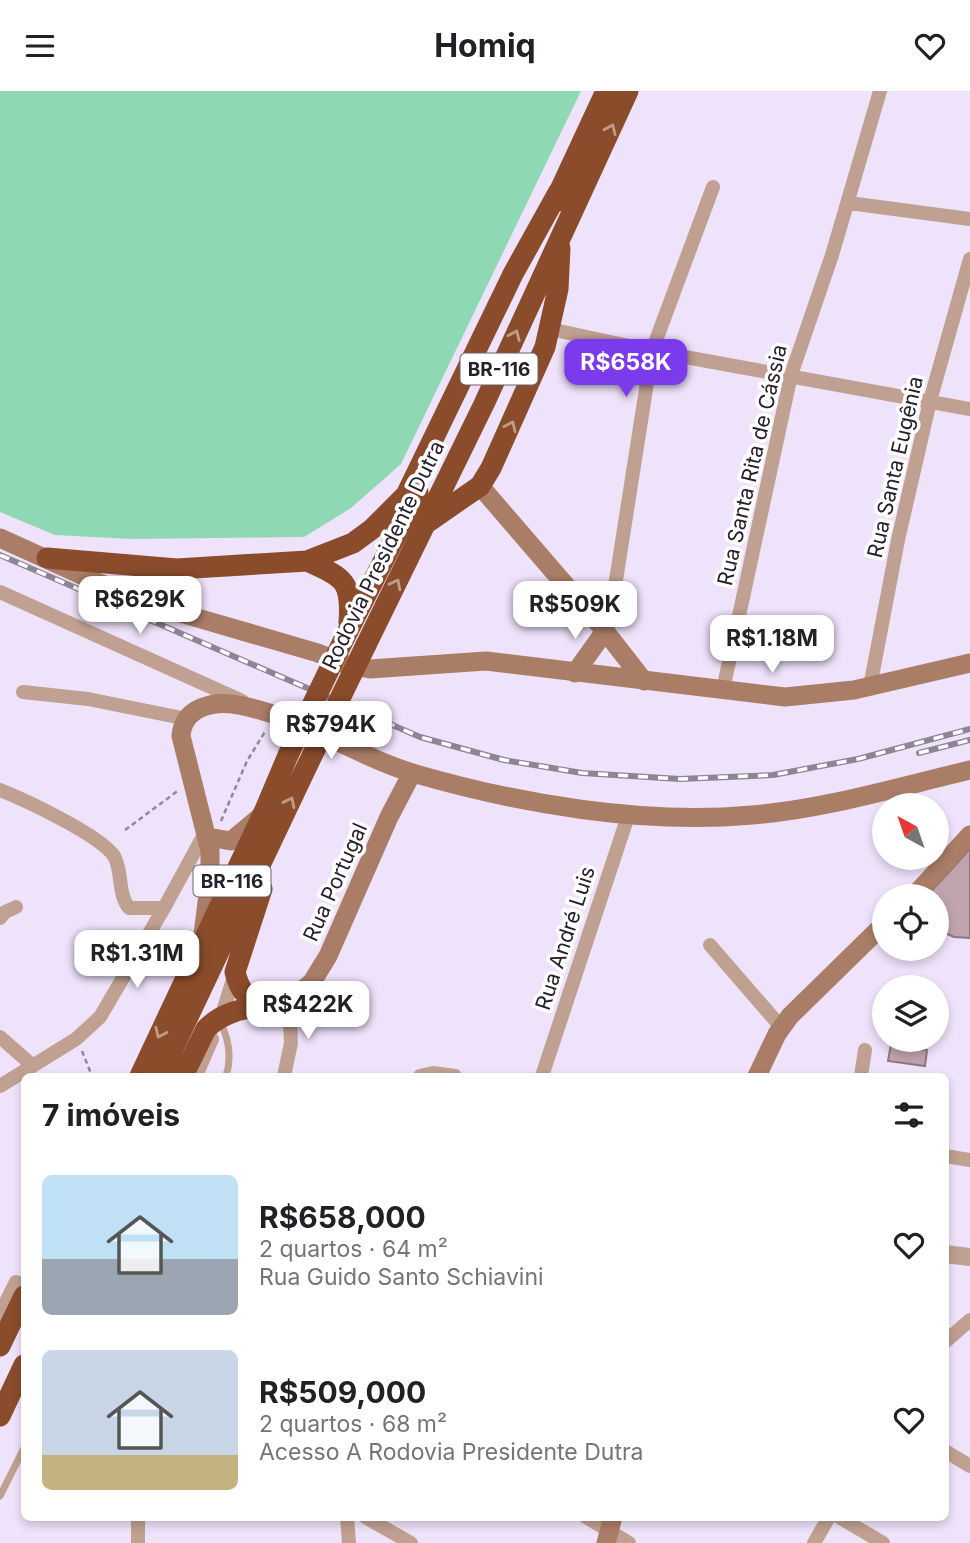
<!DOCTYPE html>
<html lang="pt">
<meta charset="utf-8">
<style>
body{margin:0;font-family:Inter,sans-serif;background:#f6f6f6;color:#202124;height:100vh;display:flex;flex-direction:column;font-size:26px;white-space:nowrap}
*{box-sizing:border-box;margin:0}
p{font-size:23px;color:#757577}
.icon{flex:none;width:38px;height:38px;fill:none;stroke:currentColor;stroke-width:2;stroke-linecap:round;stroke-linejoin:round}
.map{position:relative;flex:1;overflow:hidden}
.details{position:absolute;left:21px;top:982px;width:928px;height:448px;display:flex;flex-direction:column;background:#fff;border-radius:10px;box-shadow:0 4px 10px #0003}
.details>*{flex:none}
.needle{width:46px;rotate:320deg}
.tools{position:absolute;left:872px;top:702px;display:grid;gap:14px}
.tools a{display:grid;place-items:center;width:77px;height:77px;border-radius:50%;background:#fff;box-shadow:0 4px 10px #0003;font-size:35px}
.price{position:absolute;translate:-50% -60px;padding:0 16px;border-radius:14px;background:#fff;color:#222;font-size:23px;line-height:46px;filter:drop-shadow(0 2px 4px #0008)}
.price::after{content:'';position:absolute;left:50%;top:42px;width:21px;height:16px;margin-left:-10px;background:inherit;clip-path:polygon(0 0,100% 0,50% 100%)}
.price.current{background:#7c3aed;color:#fff}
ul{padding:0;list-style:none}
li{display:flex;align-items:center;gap:21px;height:175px;padding:0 21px}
li span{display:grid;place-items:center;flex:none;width:196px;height:140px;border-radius:10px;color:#555}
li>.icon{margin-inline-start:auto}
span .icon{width:84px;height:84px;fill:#fffc;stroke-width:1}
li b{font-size:30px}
h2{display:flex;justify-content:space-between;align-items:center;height:84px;padding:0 21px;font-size:30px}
header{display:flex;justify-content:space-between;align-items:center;height:91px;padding:0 21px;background:#fff;font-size:32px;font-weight:700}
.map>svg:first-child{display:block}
.green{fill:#8ed8b4}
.building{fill:#c0a4ad;stroke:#91767f;stroke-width:2}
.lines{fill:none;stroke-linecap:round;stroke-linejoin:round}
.path{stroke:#91889a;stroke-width:2.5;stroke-dasharray:5 3.5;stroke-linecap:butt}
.service{stroke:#bfa091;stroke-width:7}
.minor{stroke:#bfa091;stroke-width:14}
.tertiary{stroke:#bfa091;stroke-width:18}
.secondary{stroke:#aa7d66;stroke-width:19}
.motorway{stroke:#8a4c2b;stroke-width:21}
.rail-casing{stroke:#8d8495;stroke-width:6}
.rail{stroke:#fff;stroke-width:3.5;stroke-dasharray:10;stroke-linecap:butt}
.motorway-bridge{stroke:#8a4c2b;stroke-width:21}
.oneway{stroke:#bf9d8a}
.labels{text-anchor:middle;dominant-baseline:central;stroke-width:7;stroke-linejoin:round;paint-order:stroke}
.shield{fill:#fff;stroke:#666369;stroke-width:2}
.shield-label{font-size:19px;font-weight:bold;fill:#252029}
.street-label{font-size:21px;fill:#252029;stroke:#fff}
</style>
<header><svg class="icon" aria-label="menu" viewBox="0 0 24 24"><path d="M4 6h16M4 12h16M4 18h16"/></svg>Homiq<svg class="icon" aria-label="heart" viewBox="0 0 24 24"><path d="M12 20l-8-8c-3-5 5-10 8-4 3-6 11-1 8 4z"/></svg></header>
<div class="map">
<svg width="970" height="1452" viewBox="0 0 970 1452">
<rect width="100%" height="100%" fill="#efe2fb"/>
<path class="green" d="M0,0H581L401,373L351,417L304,446L132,448L55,444L0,421Z"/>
<path class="building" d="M970,758V847L954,846L936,838V805H927Z
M891,953L927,959L925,975L888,970Z"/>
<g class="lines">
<path class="path" d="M221,730L247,670L266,639
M125,739L179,699
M82,960L92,985"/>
<path class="service" d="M220,931C229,948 232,966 226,985
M0,1405L24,1357"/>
<path class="minor" d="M849,112L970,128
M550,238L652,260L970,318
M0,501L242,610
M605,540L614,502L652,260L713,96
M870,596L898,449L930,310L970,168
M723,599L791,284L832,164L880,0
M23,601L88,608L187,628
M0,699C25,709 100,744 114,765C123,780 117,802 129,817H164
M0,827L5,821L16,816
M710,854L781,936
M220,930L235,882
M0,946L33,975
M196,985L212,948
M284,985L291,952L289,911
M420,985L433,982L455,985
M542,985L629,722
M861,985L865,959
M0,995L76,948L100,926L164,817L206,740
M945,1065L970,1069
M0,1223L16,1191L24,1194
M945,1251L970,1229
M945,1360L970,1375
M138,1426V1452
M347,1426L349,1452
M365,1426L411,1452
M586,1426L629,1452
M839,1426L883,1452
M814,1452L829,1426"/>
<path class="tertiary" d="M945,1163L970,1166"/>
<path class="secondary" d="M480,395L605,540L644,590
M0,447L97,491L170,519L318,562L347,574L370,578L486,570L785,606L854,599L970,572
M575,582L605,540
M208,746L231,750L261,725
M914,805L970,744
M203,843L210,788V760L181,645C183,616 214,609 238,614C300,625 355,665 416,683C520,713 643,734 752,724C825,718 898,696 970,679
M263,914L289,911L312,891L328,865L389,726L412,682
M757,985L777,943L790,925L884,833
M606,1452L613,1426"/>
<path class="motorway" d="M554,112L606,0
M428,431L480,395L491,377L545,256L558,198L560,157
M47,467L177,478L307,470L353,452L372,438L406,404L513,183L559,100
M307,470C344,487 352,489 349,532
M170,519C161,504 161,489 177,478
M345,546L418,401
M366,554L484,313L628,0
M262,798L235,881C239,898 246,908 263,914
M140,985L264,721L289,662
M160,985L308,673
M183,985L206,938C221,922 242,918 263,914
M0,1255L24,1205
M0,1325L24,1274"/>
<defs>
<path id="rail" d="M0,464L420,646L504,669L582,682L680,688L773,684L858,668L970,638
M919,662L970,649"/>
</defs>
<use href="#rail" class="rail-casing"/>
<use href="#rail" class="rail"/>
<path class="motorway-bridge" d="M289,662L345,546
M308,673L366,554"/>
</g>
<defs><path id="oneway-chevron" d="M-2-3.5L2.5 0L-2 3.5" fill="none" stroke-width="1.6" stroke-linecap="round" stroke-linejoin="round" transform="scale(1.75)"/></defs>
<g class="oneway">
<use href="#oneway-chevron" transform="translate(611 38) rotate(-66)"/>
<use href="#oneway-chevron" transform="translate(515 244) rotate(-66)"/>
<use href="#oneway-chevron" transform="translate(511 335) rotate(-65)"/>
<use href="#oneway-chevron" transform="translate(396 493) rotate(-63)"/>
<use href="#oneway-chevron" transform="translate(290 711) rotate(-64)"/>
<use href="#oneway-chevron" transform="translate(160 942) rotate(115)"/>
</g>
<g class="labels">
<g class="shield">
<rect x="460.5" y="262.5" width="77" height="31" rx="5"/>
<rect x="193.5" y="774.5" width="77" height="31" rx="5"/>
</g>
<g class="shield-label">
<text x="499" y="278">BR-116</text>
<text x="232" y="790">BR-116</text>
</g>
<g class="street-label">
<text transform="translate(752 374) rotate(-77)">Rua Santa Rita de Cássia</text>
<text transform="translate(895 376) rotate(-77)">Rua Santa Eugênia</text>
<text transform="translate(383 464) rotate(-64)">Rodovia Presidente Dutra</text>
<text transform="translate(335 791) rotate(-66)">Rua Portugal</text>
<text transform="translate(565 847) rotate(-72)">Rua André Luis</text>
</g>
</g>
</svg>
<div class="tools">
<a><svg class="needle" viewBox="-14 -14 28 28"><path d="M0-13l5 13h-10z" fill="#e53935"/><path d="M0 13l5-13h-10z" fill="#757577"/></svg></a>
<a><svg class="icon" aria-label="locate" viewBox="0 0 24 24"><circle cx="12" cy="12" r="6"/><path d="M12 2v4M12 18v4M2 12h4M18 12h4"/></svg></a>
<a><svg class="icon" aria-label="layers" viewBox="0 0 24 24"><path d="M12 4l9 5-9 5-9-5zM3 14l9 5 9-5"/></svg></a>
</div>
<b class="price current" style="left:626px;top:308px">R$658K</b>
<b class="price" style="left:140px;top:545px">R$629K</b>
<b class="price" style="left:575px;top:550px">R$509K</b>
<b class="price" style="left:772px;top:584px">R$1.18M</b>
<b class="price" style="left:331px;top:670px">R$794K</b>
<b class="price" style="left:137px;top:899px">R$1.31M</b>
<b class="price" style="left:308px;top:950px">R$422K</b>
<section class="details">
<h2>7 imóveis<svg class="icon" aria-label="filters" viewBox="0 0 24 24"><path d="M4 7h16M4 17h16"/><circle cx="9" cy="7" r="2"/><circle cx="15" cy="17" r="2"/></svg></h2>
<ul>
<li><span style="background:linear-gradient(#bfe0f5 60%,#9aa5b1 0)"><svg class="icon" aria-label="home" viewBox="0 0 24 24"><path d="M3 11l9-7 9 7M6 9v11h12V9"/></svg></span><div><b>R$658,000</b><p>2 quartos · 64 m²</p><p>Rua Guido Santo Schiavini</p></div><svg class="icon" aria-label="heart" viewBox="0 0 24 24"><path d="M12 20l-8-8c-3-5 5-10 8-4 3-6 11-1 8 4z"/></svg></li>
<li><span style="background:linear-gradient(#c9d6e8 75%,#c2b280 0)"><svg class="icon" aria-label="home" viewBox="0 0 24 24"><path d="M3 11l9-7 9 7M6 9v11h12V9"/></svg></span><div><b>R$509,000</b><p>2 quartos · 68 m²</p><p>Acesso A Rodovia Presidente Dutra</p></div><svg class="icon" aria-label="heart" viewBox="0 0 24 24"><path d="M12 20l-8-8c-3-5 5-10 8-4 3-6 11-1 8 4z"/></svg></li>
</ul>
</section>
</div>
